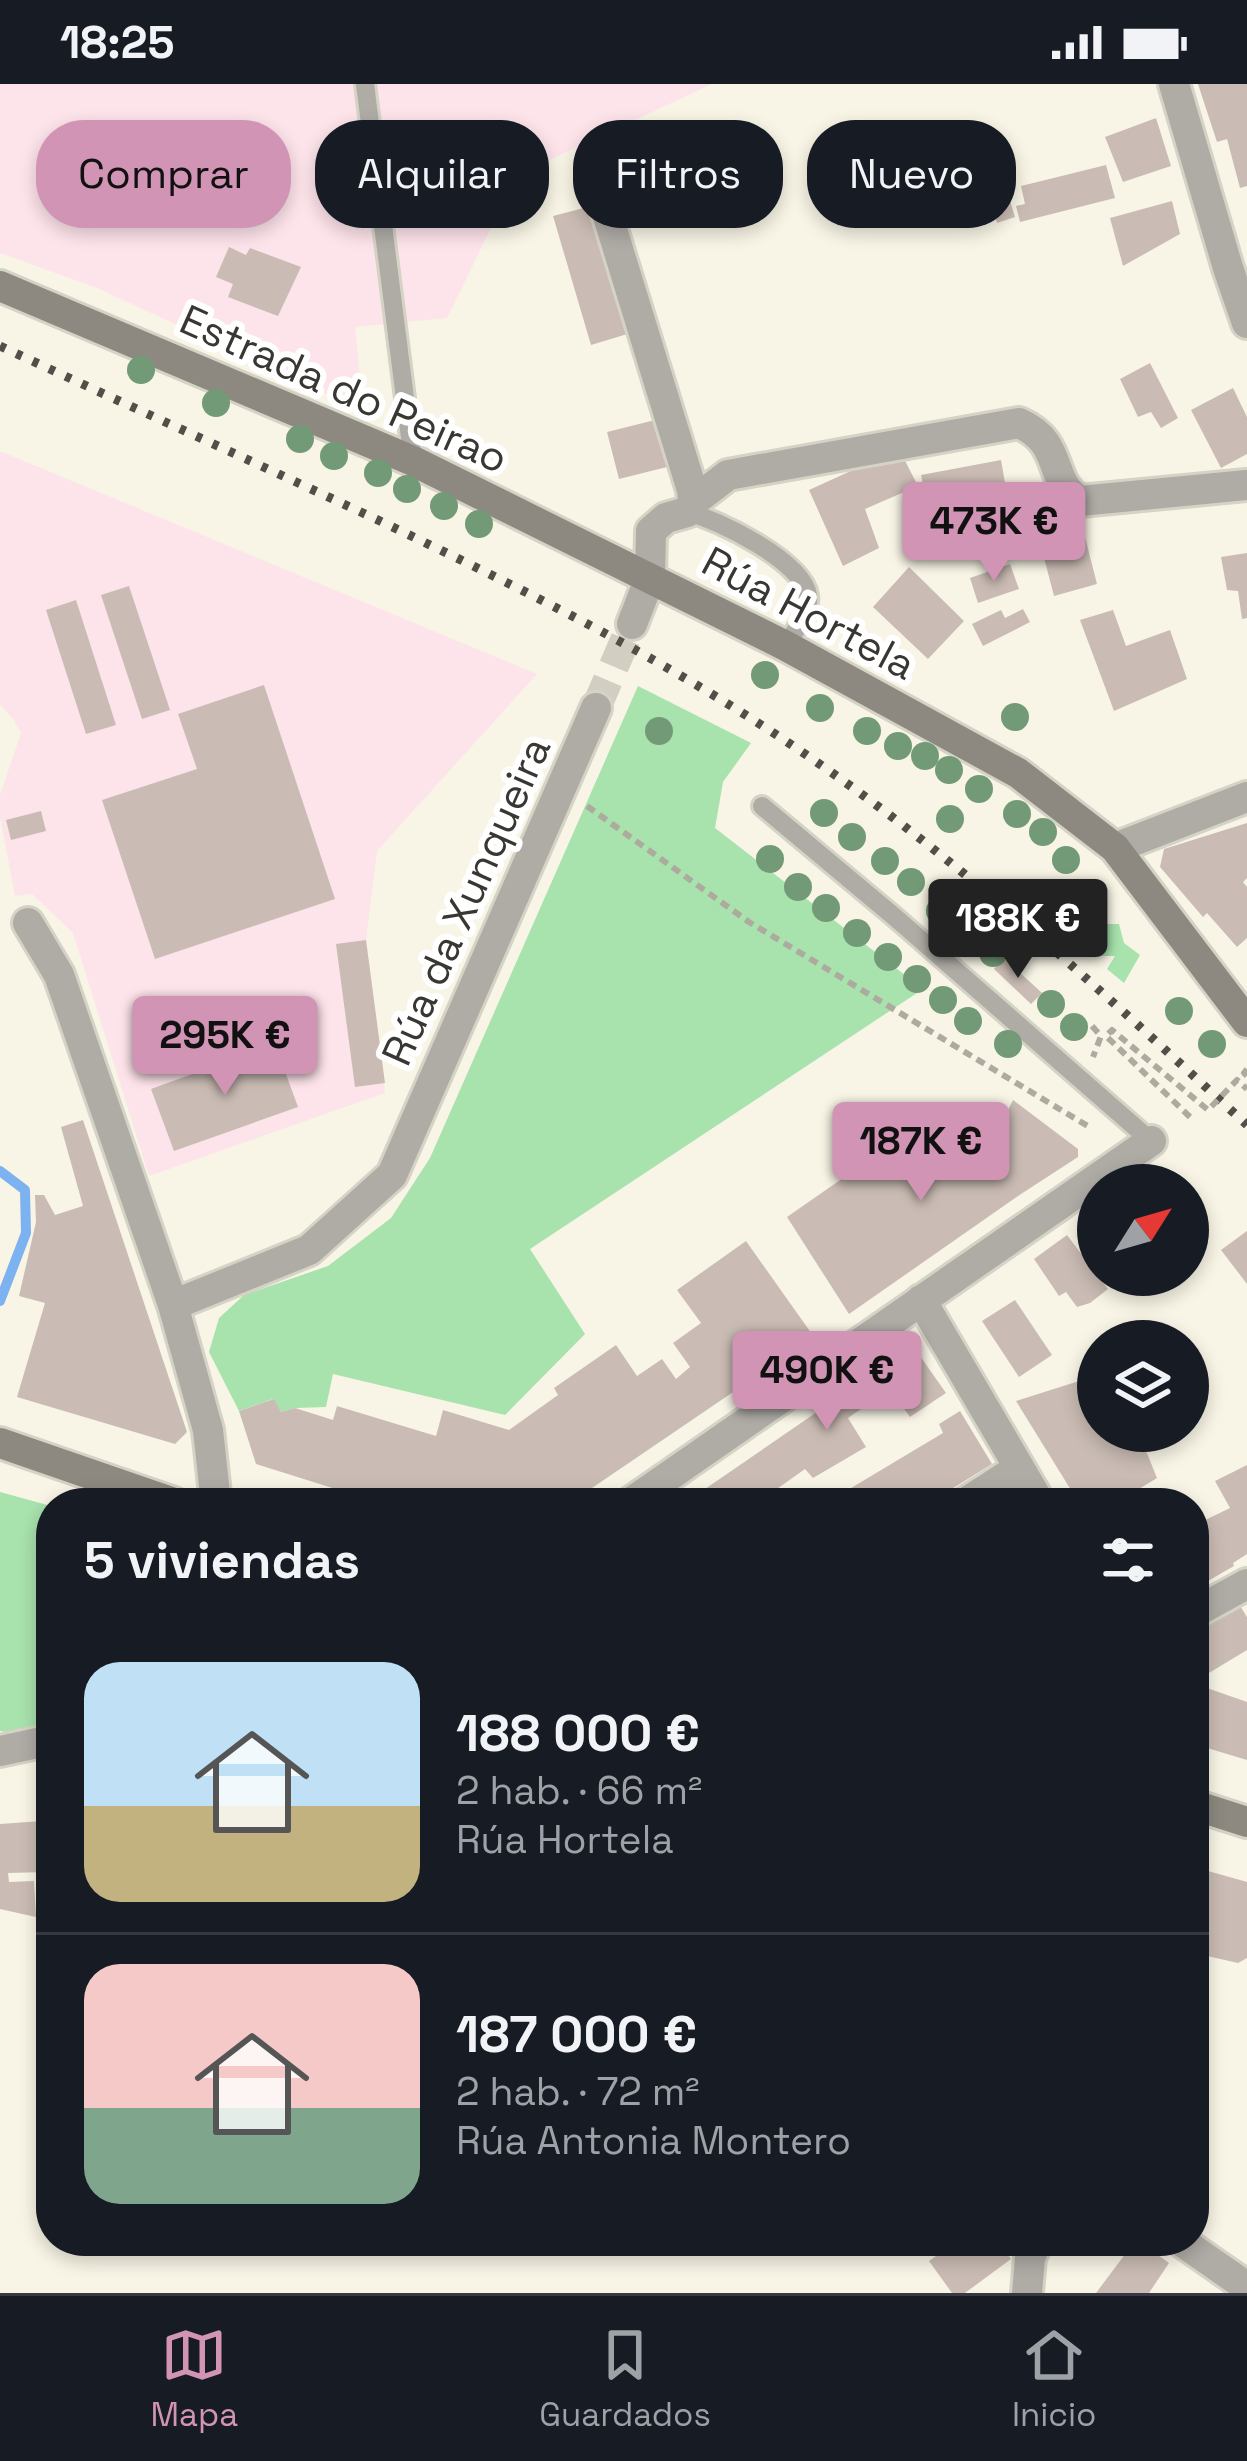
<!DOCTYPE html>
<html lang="es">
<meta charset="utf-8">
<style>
body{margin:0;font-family:"Space Grotesk",sans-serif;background:#242831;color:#f1f3f6;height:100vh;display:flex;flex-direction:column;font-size:45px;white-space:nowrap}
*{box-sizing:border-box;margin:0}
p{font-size:39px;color:#9ea1a6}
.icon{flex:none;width:66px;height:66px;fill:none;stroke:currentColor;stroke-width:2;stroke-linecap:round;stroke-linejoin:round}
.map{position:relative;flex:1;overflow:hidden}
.side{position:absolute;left:36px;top:1404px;width:1173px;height:768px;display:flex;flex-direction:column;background:#171b24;border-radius:48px;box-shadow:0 6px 18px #0003}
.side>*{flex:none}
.banner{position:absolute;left:36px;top:36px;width:1176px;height:108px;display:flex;gap:24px}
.needle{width:78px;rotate:53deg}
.tools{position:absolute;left:1077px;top:1080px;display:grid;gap:24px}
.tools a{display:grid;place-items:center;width:132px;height:132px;border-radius:50%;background:#171b24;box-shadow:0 6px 18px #0003;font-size:60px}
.price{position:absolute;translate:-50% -102px;padding:0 27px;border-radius:12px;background:#d194b4;color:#111;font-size:39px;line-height:78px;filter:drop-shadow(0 3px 6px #0008)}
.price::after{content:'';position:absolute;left:50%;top:72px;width:36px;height:27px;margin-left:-18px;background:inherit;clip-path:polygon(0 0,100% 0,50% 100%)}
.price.selected{background:#222;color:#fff}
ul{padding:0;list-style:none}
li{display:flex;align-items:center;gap:36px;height:300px;padding:0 48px}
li+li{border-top:3px solid #363941}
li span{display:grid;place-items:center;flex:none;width:336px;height:240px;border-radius:36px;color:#555}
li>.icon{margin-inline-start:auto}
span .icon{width:144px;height:144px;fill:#fffc;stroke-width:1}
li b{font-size:51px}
h2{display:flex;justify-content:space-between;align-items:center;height:144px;padding:0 48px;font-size:51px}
.pill{padding:0 42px;border-radius:48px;background:#171b24;box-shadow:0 6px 18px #0003;font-size:42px;line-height:108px}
.pill.selected{background:#d194b4;color:#111}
.status{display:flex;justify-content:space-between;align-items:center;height:84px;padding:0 60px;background:#171b24;direction:ltr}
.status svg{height:33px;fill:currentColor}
.dock{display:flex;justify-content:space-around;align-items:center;height:168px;border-top:3px solid #363941;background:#171b24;font-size:33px;color:#9ea1a6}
.dock a{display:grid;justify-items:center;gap:6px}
.dock .selected{color:#d194b4}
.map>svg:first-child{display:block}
.industrial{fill:#fde3ea}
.green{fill:#a8e2ad}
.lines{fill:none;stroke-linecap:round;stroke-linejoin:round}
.stream{stroke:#7cb2ef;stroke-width:10}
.building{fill:#cabcb4}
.street-tunnel{stroke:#d2cfc2;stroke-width:30;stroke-dasharray:30 15;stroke-linecap:butt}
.lane-casing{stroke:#d5d3c5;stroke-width:24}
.street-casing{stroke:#d5d3c5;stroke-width:36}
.secondary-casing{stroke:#d5d3c5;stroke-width:36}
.path{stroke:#adaba0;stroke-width:6;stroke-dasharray:9 6;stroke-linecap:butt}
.lane{stroke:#afaca6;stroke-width:18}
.street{stroke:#afaca6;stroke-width:30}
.secondary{stroke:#8d8980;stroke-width:30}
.rail{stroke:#514f48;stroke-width:9;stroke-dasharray:6 12;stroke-linecap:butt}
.path-bridge{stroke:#adaba0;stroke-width:6;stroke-dasharray:9 6;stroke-linecap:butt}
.tree{fill:#739a76}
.labels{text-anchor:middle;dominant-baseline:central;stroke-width:12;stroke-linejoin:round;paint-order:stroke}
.street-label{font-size:42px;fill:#383731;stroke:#fff}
</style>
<div class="status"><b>18:25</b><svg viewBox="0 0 49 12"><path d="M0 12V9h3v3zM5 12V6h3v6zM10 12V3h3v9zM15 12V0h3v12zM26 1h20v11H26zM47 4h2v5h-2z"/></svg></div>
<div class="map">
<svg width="1247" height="2209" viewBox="0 0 1247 2209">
<rect width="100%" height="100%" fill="#f8f5e6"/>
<path class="industrial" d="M0,0H712L517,91L447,234L355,243L363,327L97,204L0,169Z
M0,367L537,590L377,767L366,856L385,1009L149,1092L73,849L32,810L15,812L0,733V711L21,649L13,635L0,621Z"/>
<path class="green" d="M638,602L751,659L723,698L715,744L923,905L530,1165L585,1250L505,1331L333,1290L326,1323L295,1324L281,1328L273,1315L239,1327L209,1268L219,1234L244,1211L328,1182L391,1134L430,1074Z
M1079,799L1092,814L1080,826L1093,830L1095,840H1119L1124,859L1140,871L1124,899L1107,885L1115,872H1094V863L1080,862L1078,835L1067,843L1052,826Z
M0,1408L51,1422V1641L13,1649L0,1647Z"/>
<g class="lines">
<path class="stream" d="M0,1087L25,1106L26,1149L0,1217"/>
</g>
<path class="building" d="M1198,0H1247V102L1240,104L1227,55L1217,58Z
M1156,34L1171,82L1123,98L1105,53Z
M977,70L983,88L973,91L967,74Z
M1106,81L1115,114L1020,138L1016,122L1025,120L1021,102Z
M1001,88L1015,133L997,139L983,94Z
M1172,117L1180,150L1123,182L1110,134Z
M599,120L634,248L591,261L553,132Z
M229,163L246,171L250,164L301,183L278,232L228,213L233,200L216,193Z
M1150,279L1178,334L1161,344L1151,328L1138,333L1120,295Z
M1233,304L1247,333V370L1221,384L1191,326Z
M659,335L671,382L619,395L607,348Z
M899,365L918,402L865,425L879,464L843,482L809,406Z
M1001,376L1008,416L929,431L921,391Z
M1068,431L1072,447L1083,445L1097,500L1054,512L1035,439Z
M1247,469V534L1242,535L1238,507L1227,506L1221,473Z
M1010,480L1019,505L978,519L970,494Z
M909,483L964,537L928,575L873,523Z
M129,502L170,626L142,635L101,511Z
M76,516L116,641L86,650L46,526Z
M1023,525L1030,538L983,562L972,540L1001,526L1005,534Z
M1113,526L1126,562L1170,546L1187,595L1114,627L1080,536Z
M264,601L335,815L155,875L102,716L197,685L178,630Z
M41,727L46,747L11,756L6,736Z
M1247,739V794L1243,798L1247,803V854L1237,863L1207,829L1203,833L1160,783L1164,765Z
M366,856L385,999L355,1003L336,860Z
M1004,874L1042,909L1031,920L994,885Z
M275,960L298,1023L174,1067L151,1005Z
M1013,1016L1078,1065V1073L1021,1110L849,1230L787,1133L889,1062L901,1079L936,1056L951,1078L1000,1042Z
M83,1036L187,1348L175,1360L17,1313L45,1219L19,1212L36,1138L35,1111H44L55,1131L83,1122L61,1043Z
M1155,1088L1164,1101H1138Z
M1098,1130V1175L1077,1144Z
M1247,1147V1200L1221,1166Z
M1067,1151L1108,1205L1090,1219L1077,1223L1066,1208L1059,1212L1034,1175Z
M746,1157L814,1253L570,1419H380L256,1380L239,1327L274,1315L281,1328L295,1324L333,1336L337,1322L436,1352L443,1326L509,1346L558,1311L554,1304L616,1261L637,1292L662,1275L676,1295L690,1283L673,1259L701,1239L677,1206Z
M1015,1216L1052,1271L1019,1293L982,1237Z
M913,1262L946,1309L910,1333L890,1305L848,1334L866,1363L813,1394L805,1385L757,1419H714L705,1405Z
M1098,1291V1347H1138L1157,1394L1116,1419H1079L1016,1317Z
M960,1327L992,1380L929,1419H826L943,1349L939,1340Z
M1247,1381V1470L1233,1479L1234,1482L1194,1505V1456L1206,1450L1199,1439L1230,1424L1215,1397Z
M1237,1517L1247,1533V1566L1194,1598V1544Z
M1207,1604L1247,1618V1676L1194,1660V1608Z
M42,1737L46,1788L8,1789L9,1798L34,1797L36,1833L0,1825V1740Z
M1194,1783L1247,1798V1874L1238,1879L1194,1869Z
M906,2157H936L916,2172Z
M957,2157H998L1011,2175L965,2209H952L929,2177Z
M1135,2157H1139L1169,2179L1149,2209H1096Z"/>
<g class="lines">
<path class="street-tunnel" d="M596,624L632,540"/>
<defs>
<path id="lane" d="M365,0L413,377
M687,428C719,436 802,477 808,511C811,529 794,547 786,562
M762,722L897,835L1151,1057"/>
<path id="street" d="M1174,0L1228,184L1247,239
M595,90L692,406L693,418L687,428L666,434L651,447L650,494L632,540
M693,418L728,391L1019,339C1065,359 1047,397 1080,417L1247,401
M1115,764L1247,713
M28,839L59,891L173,1221L208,1346L216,1419
M921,1216L1040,1419
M173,1221L309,1166L392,1091L596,624
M630,1419L1151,1057
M965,1419L1019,1384
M1194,1529L1247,1500
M0,1667L51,1656
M1181,2157L1247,2203
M1027,2209L1030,2174L1037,2157"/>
<path id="secondary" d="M0,202L413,377L786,562L1018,689L1115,764L1247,938
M0,1359L174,1419
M1194,1721L1247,1738"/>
</defs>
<use href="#lane" class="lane-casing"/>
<use href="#street" class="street-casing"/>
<use href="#secondary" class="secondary-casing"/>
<path class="path" d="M587,722L749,838L1091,1044
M1092,942L1101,952L1093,973
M1247,985L1244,989L1247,992"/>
<use href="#lane" class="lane"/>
<use href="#street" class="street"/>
<use href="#secondary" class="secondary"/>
<path class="rail" d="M0,262C127,321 254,378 380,437C514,501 647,566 772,648C944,760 1096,902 1247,1041"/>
<path class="path-bridge" d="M1190,1033L1106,952L1112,946L1208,1026L1237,996L1247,1005"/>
</g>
<g class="tree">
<circle cx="141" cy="286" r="14"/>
<circle cx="216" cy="319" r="14"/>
<circle cx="300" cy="355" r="14"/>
<circle cx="334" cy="372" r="14"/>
<circle cx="378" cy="389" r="14"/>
<circle cx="407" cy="405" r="14"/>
<circle cx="444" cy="422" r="14"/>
<circle cx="479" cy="440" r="14"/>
<circle cx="765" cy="591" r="14"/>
<circle cx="820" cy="624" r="14"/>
<circle cx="1015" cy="633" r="14"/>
<circle cx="659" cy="647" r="14"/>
<circle cx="867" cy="647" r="14"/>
<circle cx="898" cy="662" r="14"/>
<circle cx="925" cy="672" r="14"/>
<circle cx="949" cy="686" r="14"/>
<circle cx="979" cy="705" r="14"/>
<circle cx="824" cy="729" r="14"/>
<circle cx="1017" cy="730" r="14"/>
<circle cx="950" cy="735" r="14"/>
<circle cx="1043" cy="748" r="14"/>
<circle cx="852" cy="753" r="14"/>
<circle cx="770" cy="775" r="14"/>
<circle cx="1066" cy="776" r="14"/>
<circle cx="885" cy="777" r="14"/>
<circle cx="911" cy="798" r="14"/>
<circle cx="798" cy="803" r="14"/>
<circle cx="826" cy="824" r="14"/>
<circle cx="940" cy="827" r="14"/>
<circle cx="857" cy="849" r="14"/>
<circle cx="966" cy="852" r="14"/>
<circle cx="993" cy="869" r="14"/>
<circle cx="888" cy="873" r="14"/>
<circle cx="917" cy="895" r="14"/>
<circle cx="943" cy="916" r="14"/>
<circle cx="1051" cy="920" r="14"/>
<circle cx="1179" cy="927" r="14"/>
<circle cx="968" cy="937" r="14"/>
<circle cx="1074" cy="943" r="14"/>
<circle cx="1008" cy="960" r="14"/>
<circle cx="1212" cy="960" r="14"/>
</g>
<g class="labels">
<g class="street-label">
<text transform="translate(344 305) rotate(24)">Estrada do Peirao</text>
<text transform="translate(809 529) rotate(28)">Rúa Hortela</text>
<text transform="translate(466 817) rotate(-66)">Rúa da Xunqueira</text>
</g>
</g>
</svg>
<div class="tools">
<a><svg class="needle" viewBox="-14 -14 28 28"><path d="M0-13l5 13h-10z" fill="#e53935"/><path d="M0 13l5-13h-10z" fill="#9ea1a6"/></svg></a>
<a><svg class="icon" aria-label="layers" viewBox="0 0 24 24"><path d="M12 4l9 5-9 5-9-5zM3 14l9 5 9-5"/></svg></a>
</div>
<b class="price" style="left:994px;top:500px">473K €</b>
<b class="price selected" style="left:1018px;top:897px">188K €</b>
<b class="price" style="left:225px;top:1014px">295K €</b>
<b class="price" style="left:921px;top:1120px">187K €</b>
<b class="price" style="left:827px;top:1349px">490K €</b>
<div class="banner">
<a class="pill selected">Comprar</a>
<a class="pill">Alquilar</a>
<a class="pill">Filtros</a>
<a class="pill">Nuevo</a>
</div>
<section class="side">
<h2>5 viviendas<svg class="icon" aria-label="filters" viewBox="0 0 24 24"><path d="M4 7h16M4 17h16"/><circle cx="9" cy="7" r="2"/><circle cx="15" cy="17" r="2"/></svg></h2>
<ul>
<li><span style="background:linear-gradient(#bfe0f5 60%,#c2b280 0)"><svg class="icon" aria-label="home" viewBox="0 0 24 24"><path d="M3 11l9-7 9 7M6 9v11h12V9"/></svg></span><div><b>188 000 €</b><p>2 hab. · 66 m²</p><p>Rúa Hortela</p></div></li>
<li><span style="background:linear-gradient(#f6c9c9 60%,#7fa58c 0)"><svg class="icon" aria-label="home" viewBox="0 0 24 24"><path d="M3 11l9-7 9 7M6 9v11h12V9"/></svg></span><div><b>187 000 €</b><p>2 hab. · 72 m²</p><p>Rúa Antonia Montero</p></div></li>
</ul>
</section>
</div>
<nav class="dock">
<a class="selected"><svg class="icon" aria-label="map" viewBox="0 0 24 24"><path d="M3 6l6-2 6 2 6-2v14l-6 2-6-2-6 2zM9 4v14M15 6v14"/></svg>Mapa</a>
<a><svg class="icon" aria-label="saved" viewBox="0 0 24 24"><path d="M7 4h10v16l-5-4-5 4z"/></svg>Guardados</a>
<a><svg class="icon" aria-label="home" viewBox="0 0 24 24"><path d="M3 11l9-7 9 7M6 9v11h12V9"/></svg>Inicio</a>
</nav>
